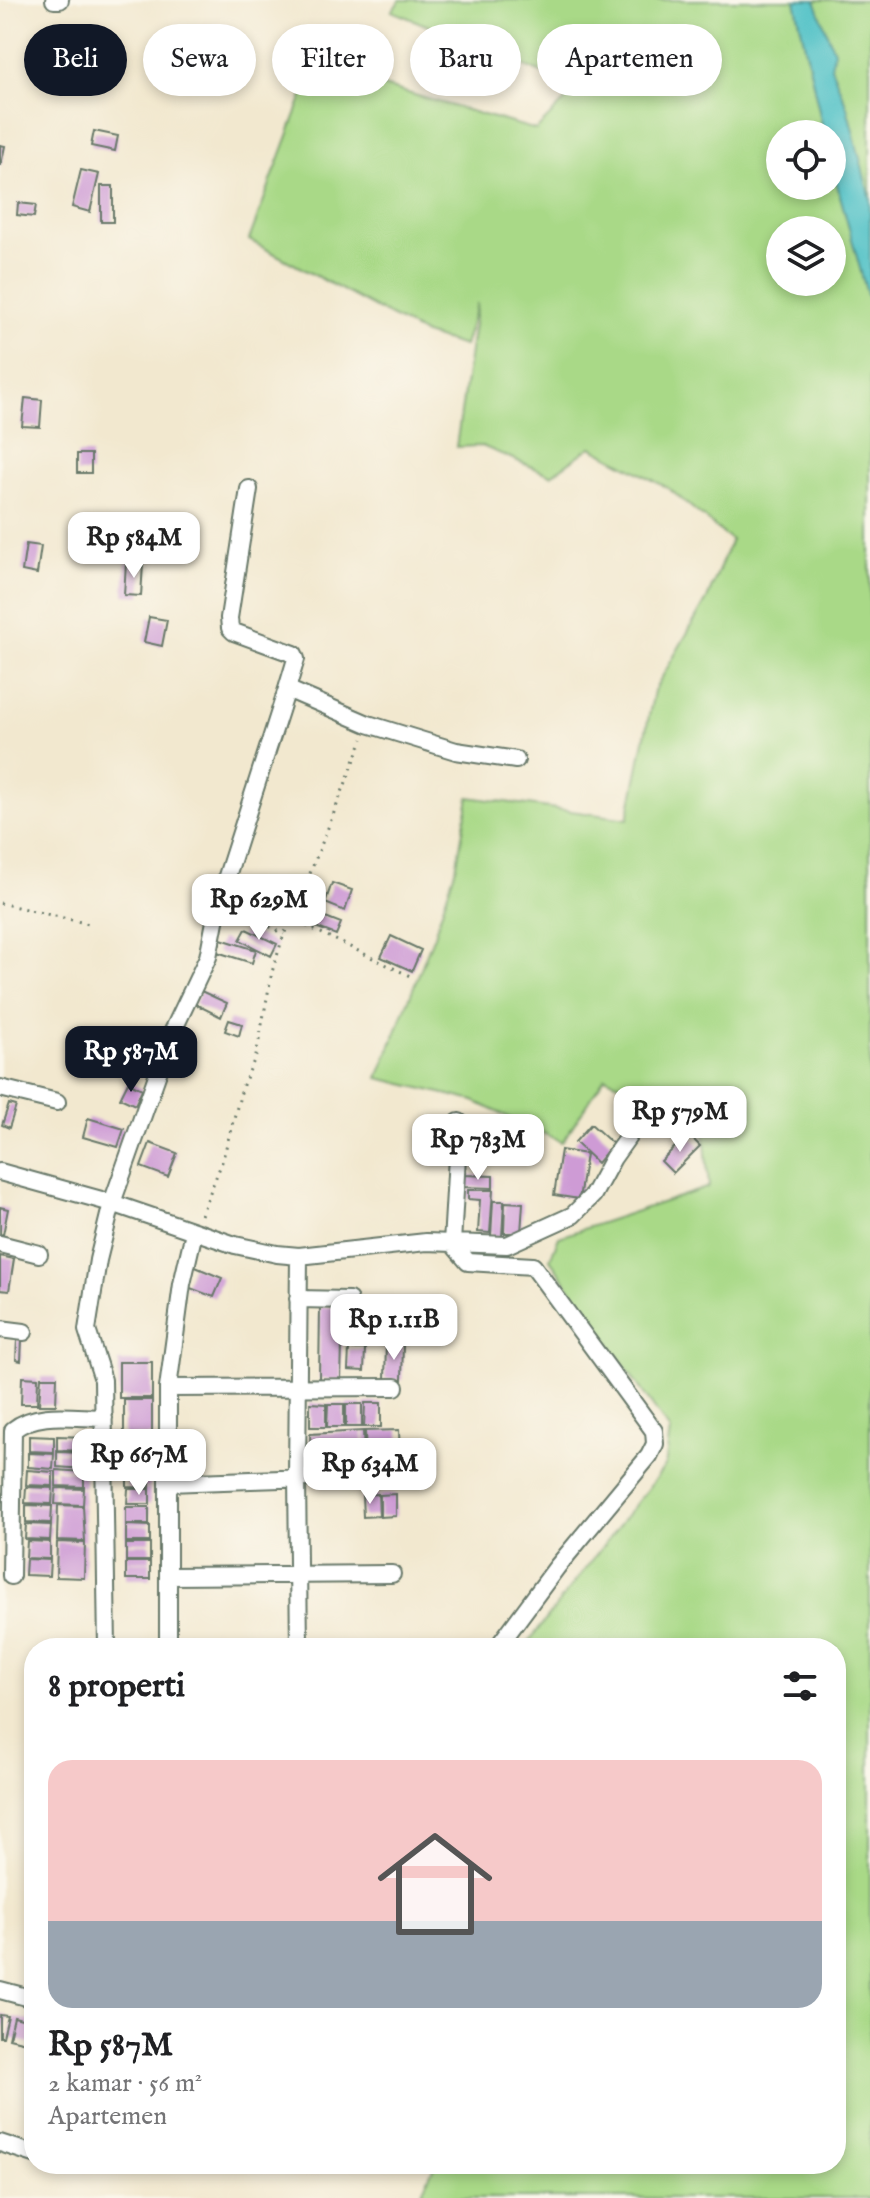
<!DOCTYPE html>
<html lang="id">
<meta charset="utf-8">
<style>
body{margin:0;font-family:"IM FELL English",serif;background:#f2f2f2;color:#202124;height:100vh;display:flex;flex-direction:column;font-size:30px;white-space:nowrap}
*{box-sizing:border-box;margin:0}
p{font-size:26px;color:#757577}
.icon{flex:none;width:44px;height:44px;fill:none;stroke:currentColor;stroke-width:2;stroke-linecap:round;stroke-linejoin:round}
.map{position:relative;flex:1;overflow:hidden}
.sheet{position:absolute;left:24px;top:1638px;width:822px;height:536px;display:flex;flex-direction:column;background:#fff;border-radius:32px;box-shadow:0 4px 12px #0003}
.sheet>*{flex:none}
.guide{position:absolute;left:24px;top:24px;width:822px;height:72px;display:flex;gap:16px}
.buttons{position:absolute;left:766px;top:120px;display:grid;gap:16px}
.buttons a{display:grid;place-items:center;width:80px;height:80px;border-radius:50%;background:#fff;box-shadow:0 4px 12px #0003;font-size:40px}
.price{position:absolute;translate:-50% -68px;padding:0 18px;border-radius:16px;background:#fff;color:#222;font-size:26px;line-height:52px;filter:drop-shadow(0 2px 4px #0008)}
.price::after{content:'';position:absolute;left:50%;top:48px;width:24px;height:18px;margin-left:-12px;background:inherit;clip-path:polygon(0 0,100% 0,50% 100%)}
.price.active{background:#111827;color:#fff}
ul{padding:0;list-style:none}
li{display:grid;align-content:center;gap:16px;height:424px;padding:0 24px}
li+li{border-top:2px solid #e0e0e0}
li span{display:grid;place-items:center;height:248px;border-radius:24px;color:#555}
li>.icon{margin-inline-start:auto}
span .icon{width:144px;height:144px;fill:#fffc;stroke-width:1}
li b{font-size:34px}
h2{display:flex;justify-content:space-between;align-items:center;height:96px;padding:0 24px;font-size:34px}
.tag{padding:0 28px;border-radius:36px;background:#fff;box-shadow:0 4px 12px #0003;font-size:28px;line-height:72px}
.tag.active{background:#111827;color:#fff}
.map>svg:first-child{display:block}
.green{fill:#a9d987;stroke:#648b5e;stroke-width:2;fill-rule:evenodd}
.water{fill:#53c2c7;stroke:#39807e;stroke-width:2}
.building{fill:#ce9bd5}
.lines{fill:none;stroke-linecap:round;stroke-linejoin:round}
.street-casing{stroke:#69796a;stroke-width:20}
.path{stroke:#69796a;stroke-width:3;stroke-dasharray:2 6;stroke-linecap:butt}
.street{stroke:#fff;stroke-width:16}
</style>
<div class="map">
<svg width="870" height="2198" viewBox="0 0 870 2198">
<rect width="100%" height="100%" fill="#fbf7ec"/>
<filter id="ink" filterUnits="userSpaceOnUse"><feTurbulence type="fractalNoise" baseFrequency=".0125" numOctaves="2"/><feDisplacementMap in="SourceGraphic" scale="16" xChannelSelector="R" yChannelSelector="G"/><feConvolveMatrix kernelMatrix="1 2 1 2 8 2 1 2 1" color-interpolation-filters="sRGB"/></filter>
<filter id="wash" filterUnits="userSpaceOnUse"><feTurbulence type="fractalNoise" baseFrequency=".006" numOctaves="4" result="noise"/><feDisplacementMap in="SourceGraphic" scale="32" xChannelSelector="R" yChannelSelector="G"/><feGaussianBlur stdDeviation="1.8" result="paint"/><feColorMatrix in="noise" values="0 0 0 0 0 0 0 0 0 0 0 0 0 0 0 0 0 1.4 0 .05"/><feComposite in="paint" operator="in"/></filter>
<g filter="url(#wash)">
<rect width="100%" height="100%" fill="#f2e8cf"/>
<path class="green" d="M400,0H795L824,134H780V186H832V166L870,305V2198H419L435,2164H836V1648H524L665,1466L670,1431L550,1259L559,1237L709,1187L703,1120L605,1077L562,1142L474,1101L378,1078L434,935L457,864L469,797L628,819L654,691L707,599L731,540L668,488L591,447L551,475L482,446L456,447L477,303L464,346L424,334L249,240L314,66L536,130L578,88L392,11ZM780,230H832V282H780Z
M815,0H870V201L847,107L831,67Z"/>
<path class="water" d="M795,0H815L834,51L831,67L847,107L870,199V305L832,166V134H824Z"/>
<g id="blocks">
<path class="building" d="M94,131L118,136L115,151L91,146Z
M0,145L5,146L1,165H0Z
M81,170L99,174L90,212L72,207Z
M101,186H113V222H101Z
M18,203L36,205L34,217L17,215Z
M25,398L42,400L40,427L22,426Z
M77,454H91V473H77Z
M26,544L41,546L37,574L22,571Z
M126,563L143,564L141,596L124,595Z
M149,617L167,620L162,646L144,642Z
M332,883L352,890L345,911L325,903Z
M265,891L292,906L286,917L259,903Z
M305,909L341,923L336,935L300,921Z
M246,929L277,944L271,956L240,940Z
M391,936L421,950L412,971L381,957Z
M221,939L256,950L252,963L217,952Z
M201,991L227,1003L221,1017L195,1004Z
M229,1020L242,1024L239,1036L225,1031Z
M128,1082L142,1089L135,1105L120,1098Z
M9,1104L16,1106L9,1128L2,1125Z
M88,1118L124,1129L118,1147L83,1137Z
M591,1124L613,1144L597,1163L575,1142Z
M688,1134L700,1146L673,1173L661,1161Z
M150,1143L177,1153L168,1177L141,1167Z
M561,1150L586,1154L579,1199L554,1195Z
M464,1175L493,1176V1188L463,1187Z
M468,1190H493L490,1233L478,1232L480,1200L468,1199Z
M493,1201H504L502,1237L491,1236Z
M505,1202L523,1203L521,1233H504Z
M0,1207L8,1209L3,1235L0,1234Z
M0,1256L14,1259L9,1291L0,1290Z
M193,1266L222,1278L214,1297L185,1286Z
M320,1307H343L341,1380L319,1379Z
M349,1316L384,1317V1337H349Z
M386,1317H402L401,1338L385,1337Z
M17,1340H22L21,1361L16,1360Z
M386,1343L403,1344L402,1380L385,1379Z
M349,1349H365L364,1371L348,1370Z
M119,1362H152V1398H119Z
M22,1377L38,1378L37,1404H21Z
M41,1377H57L56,1405H39Z
M124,1400H152V1436H124Z
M310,1403L326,1404V1427H310Z
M365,1403H381V1427H364Z
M328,1404H344V1427H327Z
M346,1404H362V1427H346Z
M399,1430L400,1457L366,1458L365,1431Z
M363,1431L364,1458L311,1461L310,1434Z
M29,1436L54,1437V1452L29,1451Z
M57,1436L86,1437L85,1451L57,1450Z
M128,1439H151V1455H128Z
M57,1452L85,1453V1469L57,1467Z
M28,1453L54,1454L53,1469L28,1467Z
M128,1456H150V1471H127Z
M27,1470L53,1472V1486L26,1485Z
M56,1470L84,1472V1487L56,1486Z
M127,1473H150V1488L127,1487Z
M26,1487L53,1488L52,1504L25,1503Z
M56,1488L84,1489L83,1505L55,1504Z
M128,1489H150V1504H127Z
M378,1494L379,1516L363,1517L362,1495Z
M396,1494V1516L380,1517V1495Z
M26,1505L52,1506L51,1523L26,1522Z
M58,1505L83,1506L85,1541L57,1540Z
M126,1507H149V1524H126Z
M26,1524L51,1525L50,1540L25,1539Z
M126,1525L150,1526V1542H126Z
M27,1541L50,1542V1559L26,1558Z
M57,1542L85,1543L84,1578L56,1577Z
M126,1544H150V1561H126Z
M26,1559L50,1560L49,1576L25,1575Z
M126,1562H150V1579H126Z
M0,2015L8,2016L3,2037H0Z
M14,2017L34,2022V2044L9,2038Z"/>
</g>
</g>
<g filter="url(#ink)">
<use href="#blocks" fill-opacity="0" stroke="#69796a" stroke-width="2"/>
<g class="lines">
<defs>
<path id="street" d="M54,0H60
M249,489L229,618L230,628L234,632L294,654L296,659L287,689
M0,1088L57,1102
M459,1122L452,1243L468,1262L533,1266L654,1431L655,1444L649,1456L557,1567L497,1648
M0,1172L112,1203L235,1245L277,1254L299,1256L426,1242L507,1245L573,1215L593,1195L613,1158L650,1106
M0,1244L39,1254
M299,1256L297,1478L299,1648
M298,1299L349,1300
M0,1329L24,1332
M168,1388L395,1387
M168,1483L396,1475
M11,1576L13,1430C37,1410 74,1418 104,1418
M169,1576L392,1574
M107,1648L103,1380L87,1330L98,1260L112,1203L172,1033L208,957L219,901L287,689L368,724L456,751L516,760
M168,1648V1388L182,1284L194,1232
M0,1990L34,1999
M0,2143L34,2154
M65,2164H74"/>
</defs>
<use href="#street" class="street-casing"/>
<path class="path" d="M0,903L89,924
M234,908L284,934
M292,919L410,976
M201,1215L222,1162L243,1085L256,1056L272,972L284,934L292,919L363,739"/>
<use href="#street" class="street"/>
</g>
</g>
</svg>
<div class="buttons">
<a><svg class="icon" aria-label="locate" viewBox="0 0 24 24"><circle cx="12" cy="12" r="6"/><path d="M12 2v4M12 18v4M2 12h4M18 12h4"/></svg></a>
<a><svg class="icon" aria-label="layers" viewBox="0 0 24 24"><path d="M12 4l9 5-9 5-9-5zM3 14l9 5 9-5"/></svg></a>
</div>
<b class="price" style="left:134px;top:580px">Rp 584M</b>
<b class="price" style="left:259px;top:942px">Rp 629M</b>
<b class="price active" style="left:131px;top:1094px">Rp 587M</b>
<b class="price" style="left:680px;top:1154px">Rp 579M</b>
<b class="price" style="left:478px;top:1182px">Rp 783M</b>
<b class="price" style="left:394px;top:1362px">Rp 1.11B</b>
<b class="price" style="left:139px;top:1497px">Rp 667M</b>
<b class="price" style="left:370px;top:1506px">Rp 634M</b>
<div class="guide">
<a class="tag active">Beli</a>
<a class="tag">Sewa</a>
<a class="tag">Filter</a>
<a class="tag">Baru</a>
<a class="tag">Apartemen</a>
</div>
<section class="sheet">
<h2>8 properti<svg class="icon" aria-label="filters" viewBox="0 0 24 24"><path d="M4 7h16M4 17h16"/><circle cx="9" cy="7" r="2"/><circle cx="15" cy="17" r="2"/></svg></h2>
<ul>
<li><span style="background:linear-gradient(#f6c9c9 65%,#9aa5b1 0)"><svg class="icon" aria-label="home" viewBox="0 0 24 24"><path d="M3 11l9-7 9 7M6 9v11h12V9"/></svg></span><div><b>Rp 587M</b><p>2 kamar · 56 m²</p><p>Apartemen</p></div></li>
</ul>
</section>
</div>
